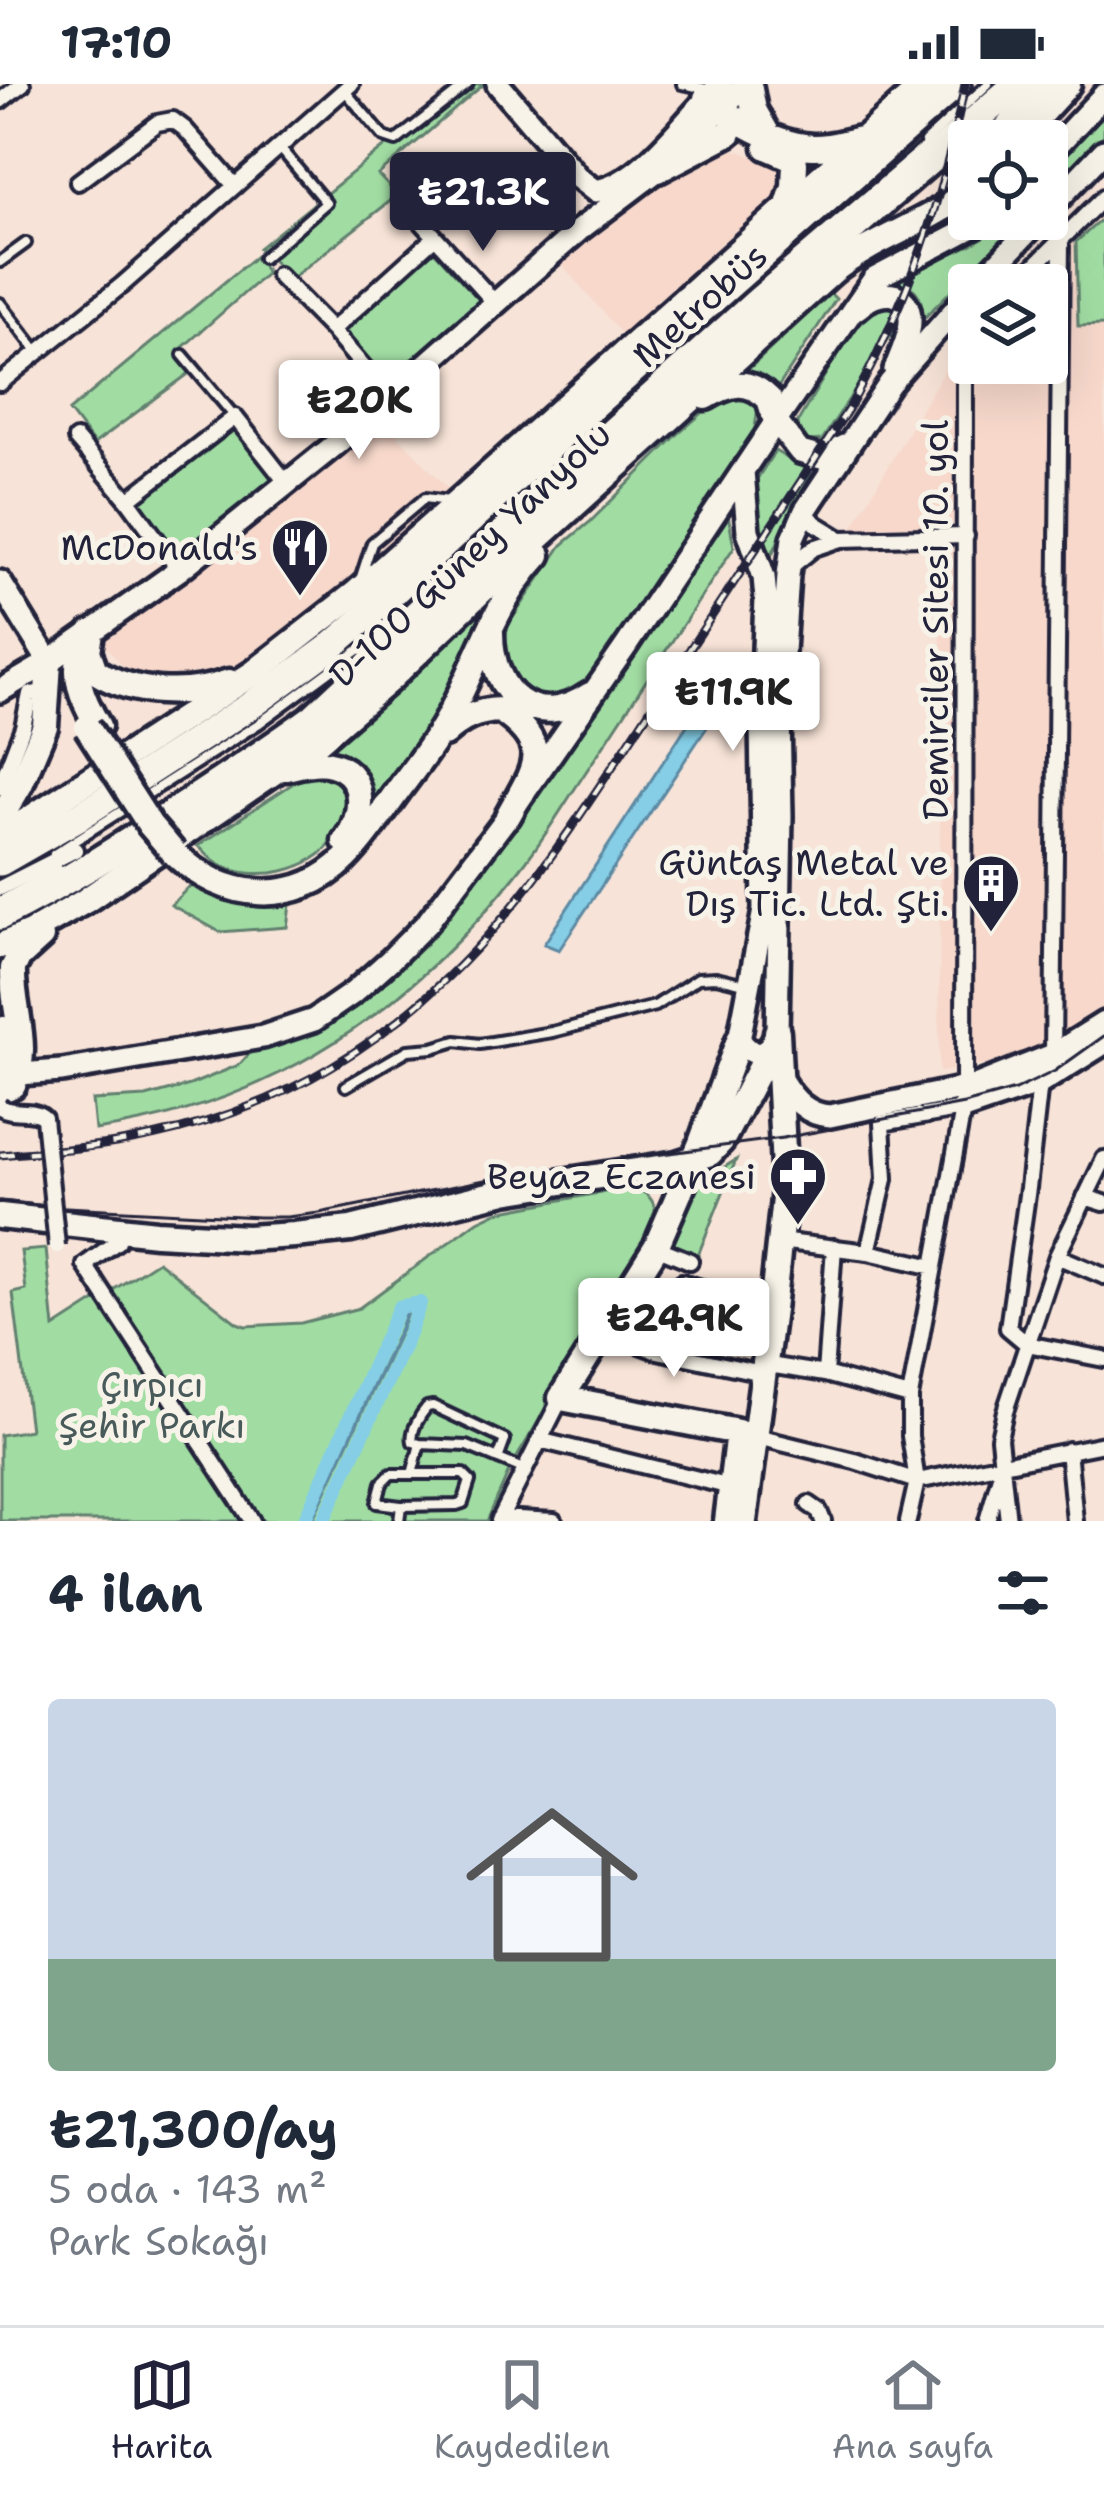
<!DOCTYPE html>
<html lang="tr">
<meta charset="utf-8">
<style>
body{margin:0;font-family:"Shantell Sans",sans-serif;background:#f6f6f7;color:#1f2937;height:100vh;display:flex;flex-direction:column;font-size:45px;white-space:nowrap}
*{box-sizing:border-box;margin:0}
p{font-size:39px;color:#747a83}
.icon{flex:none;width:66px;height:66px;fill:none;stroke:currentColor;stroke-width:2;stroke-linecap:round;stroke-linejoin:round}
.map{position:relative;height:1437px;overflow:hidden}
.panel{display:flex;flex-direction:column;background:#fff;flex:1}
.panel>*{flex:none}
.controls{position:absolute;left:948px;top:36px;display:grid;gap:24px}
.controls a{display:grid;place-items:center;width:120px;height:120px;border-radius:12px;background:#fff;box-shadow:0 12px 48px #0002;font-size:60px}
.price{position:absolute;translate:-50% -102px;padding:0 27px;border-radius:12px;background:#fff;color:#222;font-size:39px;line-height:78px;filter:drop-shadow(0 3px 6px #0008)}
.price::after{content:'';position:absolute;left:50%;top:72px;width:36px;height:27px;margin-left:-18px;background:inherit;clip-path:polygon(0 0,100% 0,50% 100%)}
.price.current{background:#22223b;color:#fff}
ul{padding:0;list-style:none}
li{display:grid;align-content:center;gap:24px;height:636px;padding:0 48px}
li+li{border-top:3px solid #e0e1e3}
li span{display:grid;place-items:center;height:372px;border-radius:12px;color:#555}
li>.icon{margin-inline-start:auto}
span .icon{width:216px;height:216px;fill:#fffc;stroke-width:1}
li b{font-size:51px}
h2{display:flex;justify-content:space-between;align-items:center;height:144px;padding:0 48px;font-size:51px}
.status{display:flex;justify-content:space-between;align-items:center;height:84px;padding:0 60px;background:#fff;direction:ltr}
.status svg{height:33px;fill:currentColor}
.menu{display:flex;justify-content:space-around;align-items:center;height:168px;border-top:3px solid #e0e1e3;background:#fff;font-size:33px;color:#747a83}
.menu a{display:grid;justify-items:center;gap:6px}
.menu .current{color:#22223b}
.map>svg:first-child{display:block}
.built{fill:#f7d8cb}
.green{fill:#a1dda3;stroke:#62806f;stroke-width:3}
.water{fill:#85cee6;stroke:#5d89a2;stroke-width:3}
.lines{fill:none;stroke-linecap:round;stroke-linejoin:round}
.stream{stroke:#5d89a2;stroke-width:4.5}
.canal{stroke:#85cee6;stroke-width:14}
.lane-casing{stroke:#22223b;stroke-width:16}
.street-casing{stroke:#22223b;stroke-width:22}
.secondary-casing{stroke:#22223b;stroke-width:30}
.primary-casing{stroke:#22223b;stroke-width:33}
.highway-casing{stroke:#22223b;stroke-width:36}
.lane{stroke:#f7f3e8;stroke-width:8}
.street{stroke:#f7f3e8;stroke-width:14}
.secondary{stroke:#f7f3e8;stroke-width:21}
.primary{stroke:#f7f3e8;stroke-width:24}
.highway{stroke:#f7f3e8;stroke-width:27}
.tram{stroke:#22223b;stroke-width:3}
.rail-casing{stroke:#22223b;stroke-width:9}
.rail{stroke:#f7f3e8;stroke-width:4.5;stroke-dasharray:14;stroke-linecap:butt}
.street-bridge-casing{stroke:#22223b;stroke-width:22;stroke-linecap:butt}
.primary-bridge-casing{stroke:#22223b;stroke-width:33;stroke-linecap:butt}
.street-bridge{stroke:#f7f3e8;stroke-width:14}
.primary-bridge{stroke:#f7f3e8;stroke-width:24}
.labels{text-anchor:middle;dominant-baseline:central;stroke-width:10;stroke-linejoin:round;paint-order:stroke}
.street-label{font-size:36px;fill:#22223b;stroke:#f7f3e8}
.poi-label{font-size:36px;fill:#22223b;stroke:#f7f3e8;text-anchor:end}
.park-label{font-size:36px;fill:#485a5a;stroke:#f7f3e8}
</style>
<div class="status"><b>17:10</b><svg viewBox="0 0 49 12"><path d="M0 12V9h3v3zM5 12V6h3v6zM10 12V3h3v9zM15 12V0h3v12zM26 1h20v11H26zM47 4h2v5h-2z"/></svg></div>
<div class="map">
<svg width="1104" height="1437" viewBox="0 0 1104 1437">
<rect width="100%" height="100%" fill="#f7e3d7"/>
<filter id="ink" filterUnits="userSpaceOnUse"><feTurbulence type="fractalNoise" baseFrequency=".00833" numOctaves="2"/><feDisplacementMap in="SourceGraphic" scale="24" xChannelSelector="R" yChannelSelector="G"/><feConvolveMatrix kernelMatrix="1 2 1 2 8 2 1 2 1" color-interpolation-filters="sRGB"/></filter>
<g filter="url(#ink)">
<path class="built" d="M730,64L781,83L786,110L626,255L557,175L672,87Z
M1104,123V924L1012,977L939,988L941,539L947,459L842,461L955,268L969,254V279H1047V201H1024Z
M380,333L452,409L252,574L209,595H135L97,553Z"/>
<path class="green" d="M462,0H484L378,91L398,111L292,194L259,164Z
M1104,26V51L1047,110V89Z
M1104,133V241L1078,242L1076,158Z
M1006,135H1022L923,235C923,207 912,197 884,198C922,177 976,168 1006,135Z
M433,166L484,221L393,303L343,250Z
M256,172L267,189L181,265L199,282L94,360L69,327Z
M830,209L836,215L775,308L769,298L748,286Z
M880,218L894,223L899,239L822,356L809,357L798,350L797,339L856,238Z
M734,311L752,315L758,323L754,351L610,566C598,580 586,600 569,609C522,633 496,580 508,541L562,461L590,438L678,350L718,315Z
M234,346L274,394L179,471L138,420Z
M775,367L812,389L769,476L757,451L755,398Z
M728,430L734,463C689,532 644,601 598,670C572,707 549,748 521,784C413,924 273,1021 95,1046L92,1016L146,1013L190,1001L239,981L251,968L328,937L380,903L427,859L545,699Z
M497,506L434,636L372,729C370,691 351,687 322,667L392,610Z
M317,689C337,689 345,702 352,718C346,730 342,743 335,754C313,788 256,799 220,781C212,777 205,768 198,762L298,696Z
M192,800C223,814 255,826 290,821L287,843L220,848L171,821Z
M736,1076L696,1176L663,1160L682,1109Z
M626,1104C651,1105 660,1122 653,1145L510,1385L487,1437H0V1351L30,1346L13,1209L26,1206L21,1167L46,1165L54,1244L158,1177L237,1239L245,1242L301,1239L359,1224L478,1137L497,1128Z"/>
<path class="water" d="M727,580L732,584L707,629L713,634L559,866L544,860Z"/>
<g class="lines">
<path class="stream" d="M311,1437L400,1246L409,1221"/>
<path class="canal" d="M304,1437L399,1223L420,1219L409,1250L323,1437"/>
<defs>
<path id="lane" d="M682,0L707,5
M345,7L384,53L396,57L468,0
M925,58L988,0
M263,174L326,119L280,64
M0,178L26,159
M0,219L38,268
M183,271L235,333
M361,493L372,459L425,414L449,417
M54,770L258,640L387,545L567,376L753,209L930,58
M0,817L58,785
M346,1002L408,966L433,964L456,957L480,960L552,948L655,922L698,894L716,893L749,901
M498,1375L505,1356L433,1322L427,1323C420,1331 410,1347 413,1358L420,1360L467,1362L523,1385
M391,1390H463L470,1397L463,1419L457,1421L401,1422L377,1419L382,1399Z
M412,1390L420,1360
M399,1437L401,1422"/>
<path id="street" d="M0,17L22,0
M78,98L157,39L173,36L185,45L235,102
M401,115L496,220
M278,191L332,246L389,313
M1015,201L1104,113
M332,246L434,154
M0,299L122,201L351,0
M76,355L128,416L179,486
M128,416L235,333L286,398
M805,427L815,439L841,455
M788,485L814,464L841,455L966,452
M0,703L23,643L30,610L48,608
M0,804L75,766
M1053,971L1061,156
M1040,999L1028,1104L1008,1244L1027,1260L1104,1275
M1085,1113L1104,1119
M118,1157L85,1181L252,1437
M779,1157L868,1168L934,1183
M656,1163L690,1177
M868,1168L885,1095L882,1039L963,1025
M1057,1172L1104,1192
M602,1247L653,1266L762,1289L775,1282L825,1290L910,1313
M653,1266L682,1198L772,1226
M825,1290L834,1163
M749,1351L855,1377L917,1397L1104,1360
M539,1356L731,1403
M1068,1366L1075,1437
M809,1420L819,1427L823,1437
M500,1434L554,1437
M499,1437L561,1314
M908,1437L917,1397L910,1352V1313L964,1020L965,278L969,263
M987,1437L1000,1392
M1008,1437L999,1354L1005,1327L1057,1172L1104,1075"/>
<path id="secondary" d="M498,0L578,94L595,107C641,101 688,32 721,0
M1047,72L1104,11
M1047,127L1104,67
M977,201L1040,135
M858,224C876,205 911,203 910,237C910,253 900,271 895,286
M776,337L800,368L822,374L844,362
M743,387L748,447L764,493L766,515L761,638L764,826L739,956C758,979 767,971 777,948L781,732L779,629L788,491L793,454L805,427L890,299L969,210
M0,498L49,578
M0,607L49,578L179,486L336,360L579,146L658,86L746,0
M19,990L62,987L263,953L314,936L353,909L390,876L427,839L508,732L626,562L776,337L874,195L988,135
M782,997C793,1015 807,1031 830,1032L975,1002L1053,971L1104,939
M963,1025L1040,999L1104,959"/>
<path id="primary" d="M749,0L754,26L767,49
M706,14C736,37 775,60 812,63C829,64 845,58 861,55
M1016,57L1068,0
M767,63L790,73L795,79L794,102L788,121
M658,86L729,49
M706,313C730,299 748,294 769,315L776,337
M91,549L88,567L95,587C133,611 187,613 229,598
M491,549C491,609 534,649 590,611
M85,560C69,588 83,616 98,642
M444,650C462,634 475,627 500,626C554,663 535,683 508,732
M287,684C300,681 313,677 326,679C368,685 365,732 345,757
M0,735L20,701L45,642L49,578
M0,754L255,588L356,509L925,0
M174,769C223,817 296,824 346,774C366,754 381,730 397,708C415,683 435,659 449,632C479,577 495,517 538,471
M0,862L30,849L85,817L315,660L388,597L504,485L833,187C876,153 927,140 969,106
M0,985L6,968L4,945
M0,1007L13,1001C32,965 11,922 13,884L18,874L41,853
M0,1132L156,1149L247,1154L294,1151L351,1145L505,1107L677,1080L710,1069L722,1056L770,964
M727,1437L738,1348L561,1314L656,1163L701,1059L739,956
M744,1437L772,1226L785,1105L777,948"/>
<path id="highway" d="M998,57L1045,0
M962,111L969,98
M0,778L80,732L253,620L332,562L375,525L597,318L956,0
M0,832C66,799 128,759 190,718C231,691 272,664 312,635L643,326L1017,0"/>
</defs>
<use href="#lane" class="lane-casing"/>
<use href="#street" class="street-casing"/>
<use href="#secondary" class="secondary-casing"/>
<use href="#primary" class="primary-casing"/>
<use href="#highway" class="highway-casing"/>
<use href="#lane" class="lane"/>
<use href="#street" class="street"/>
<use href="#secondary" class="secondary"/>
<use href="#primary" class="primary"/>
<use href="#highway" class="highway"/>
<path class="tram" d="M0,1117L47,1122L259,1133H287L319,1129L520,1089L783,1054L964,1020L1015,1006L1055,987L1104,952"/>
<defs>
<path id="rail" d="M0,1071C42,1067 85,1065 127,1057C196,1045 271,1019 332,982C482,893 562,759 655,618C720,519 786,420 851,321C909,215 942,118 965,0"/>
</defs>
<use href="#rail" class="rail-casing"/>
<use href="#rail" class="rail"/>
<defs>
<path id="street-bridge" d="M0,1023C14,1032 32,1023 44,1034L57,1162"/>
<path id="primary-bridge" d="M87,643L150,741L174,769"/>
</defs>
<use href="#street-bridge" class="street-bridge-casing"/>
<use href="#primary-bridge" class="primary-bridge-casing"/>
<use href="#street-bridge" class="street-bridge"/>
<use href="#primary-bridge" class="primary-bridge"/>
</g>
</g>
<defs>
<symbol id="restaurant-pin" viewBox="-11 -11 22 30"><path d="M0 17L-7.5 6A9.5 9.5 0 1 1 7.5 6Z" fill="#22223b" stroke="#f7f3e8"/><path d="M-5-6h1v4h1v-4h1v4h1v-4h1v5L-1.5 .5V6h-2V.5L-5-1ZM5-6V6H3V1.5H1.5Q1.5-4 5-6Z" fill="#fff"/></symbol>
<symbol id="building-pin" viewBox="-11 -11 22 30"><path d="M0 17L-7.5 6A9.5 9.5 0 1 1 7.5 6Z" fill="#22223b" stroke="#f7f3e8"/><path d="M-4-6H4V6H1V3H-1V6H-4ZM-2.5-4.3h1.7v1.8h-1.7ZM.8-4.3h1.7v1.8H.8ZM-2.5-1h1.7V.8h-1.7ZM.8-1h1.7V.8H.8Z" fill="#fff"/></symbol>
<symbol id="pharmacy-pin" viewBox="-11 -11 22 30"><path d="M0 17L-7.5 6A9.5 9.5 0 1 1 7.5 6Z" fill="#22223b" stroke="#f7f3e8"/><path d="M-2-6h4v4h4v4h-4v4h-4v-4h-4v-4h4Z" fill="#fff"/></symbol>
</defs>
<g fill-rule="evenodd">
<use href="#restaurant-pin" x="267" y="430" width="66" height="90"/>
<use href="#building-pin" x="958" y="766" width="66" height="90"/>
<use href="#pharmacy-pin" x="765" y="1059" width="66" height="90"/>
</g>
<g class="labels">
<g class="street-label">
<text transform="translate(700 221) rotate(-42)">Metrobüs</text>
<text transform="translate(470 470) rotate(-43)">D-100 Güney Yanyolu</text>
<text transform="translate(935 536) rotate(-90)">Demirciler Sitesi 10. yol</text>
</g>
<g class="poi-label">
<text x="258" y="463">McDonald's</text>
<text x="949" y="778">Güntaş Metal ve<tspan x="949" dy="41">Dış Tic. Ltd. Şti.</tspan></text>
<text x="756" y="1092">Beyaz Eczanesi</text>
</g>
<g class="park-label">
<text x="152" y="1300">Çırpıcı<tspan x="152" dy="41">Şehir Parkı</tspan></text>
</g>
</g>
</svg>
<div class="controls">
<a><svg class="icon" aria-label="locate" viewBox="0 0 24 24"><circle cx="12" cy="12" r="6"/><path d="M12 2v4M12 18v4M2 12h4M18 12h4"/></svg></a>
<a><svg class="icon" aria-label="layers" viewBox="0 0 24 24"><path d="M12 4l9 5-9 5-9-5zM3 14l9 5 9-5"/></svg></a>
</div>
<b class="price current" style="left:483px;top:170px">₺21.3K</b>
<b class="price" style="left:359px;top:378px">₺20K</b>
<b class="price" style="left:733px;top:670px">₺11.9K</b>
<b class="price" style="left:674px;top:1296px">₺24.9K</b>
</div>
<section class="panel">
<h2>4 ilan<svg class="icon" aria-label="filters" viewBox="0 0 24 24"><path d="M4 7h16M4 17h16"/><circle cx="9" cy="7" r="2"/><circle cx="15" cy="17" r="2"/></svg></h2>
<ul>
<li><span style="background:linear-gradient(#c9d6e8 70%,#7fa58c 0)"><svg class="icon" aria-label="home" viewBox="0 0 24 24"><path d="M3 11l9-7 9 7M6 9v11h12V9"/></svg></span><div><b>₺21,300/ay</b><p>5 oda · 143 m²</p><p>Park Sokağı</p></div></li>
</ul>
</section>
<nav class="menu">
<a class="current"><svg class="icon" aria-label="map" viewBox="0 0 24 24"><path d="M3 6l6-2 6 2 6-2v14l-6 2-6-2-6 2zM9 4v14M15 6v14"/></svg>Harita</a>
<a><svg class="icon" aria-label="saved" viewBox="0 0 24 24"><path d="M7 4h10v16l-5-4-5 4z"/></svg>Kaydedilen</a>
<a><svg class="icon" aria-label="home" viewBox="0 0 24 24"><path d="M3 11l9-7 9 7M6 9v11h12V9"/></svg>Ana sayfa</a>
</nav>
